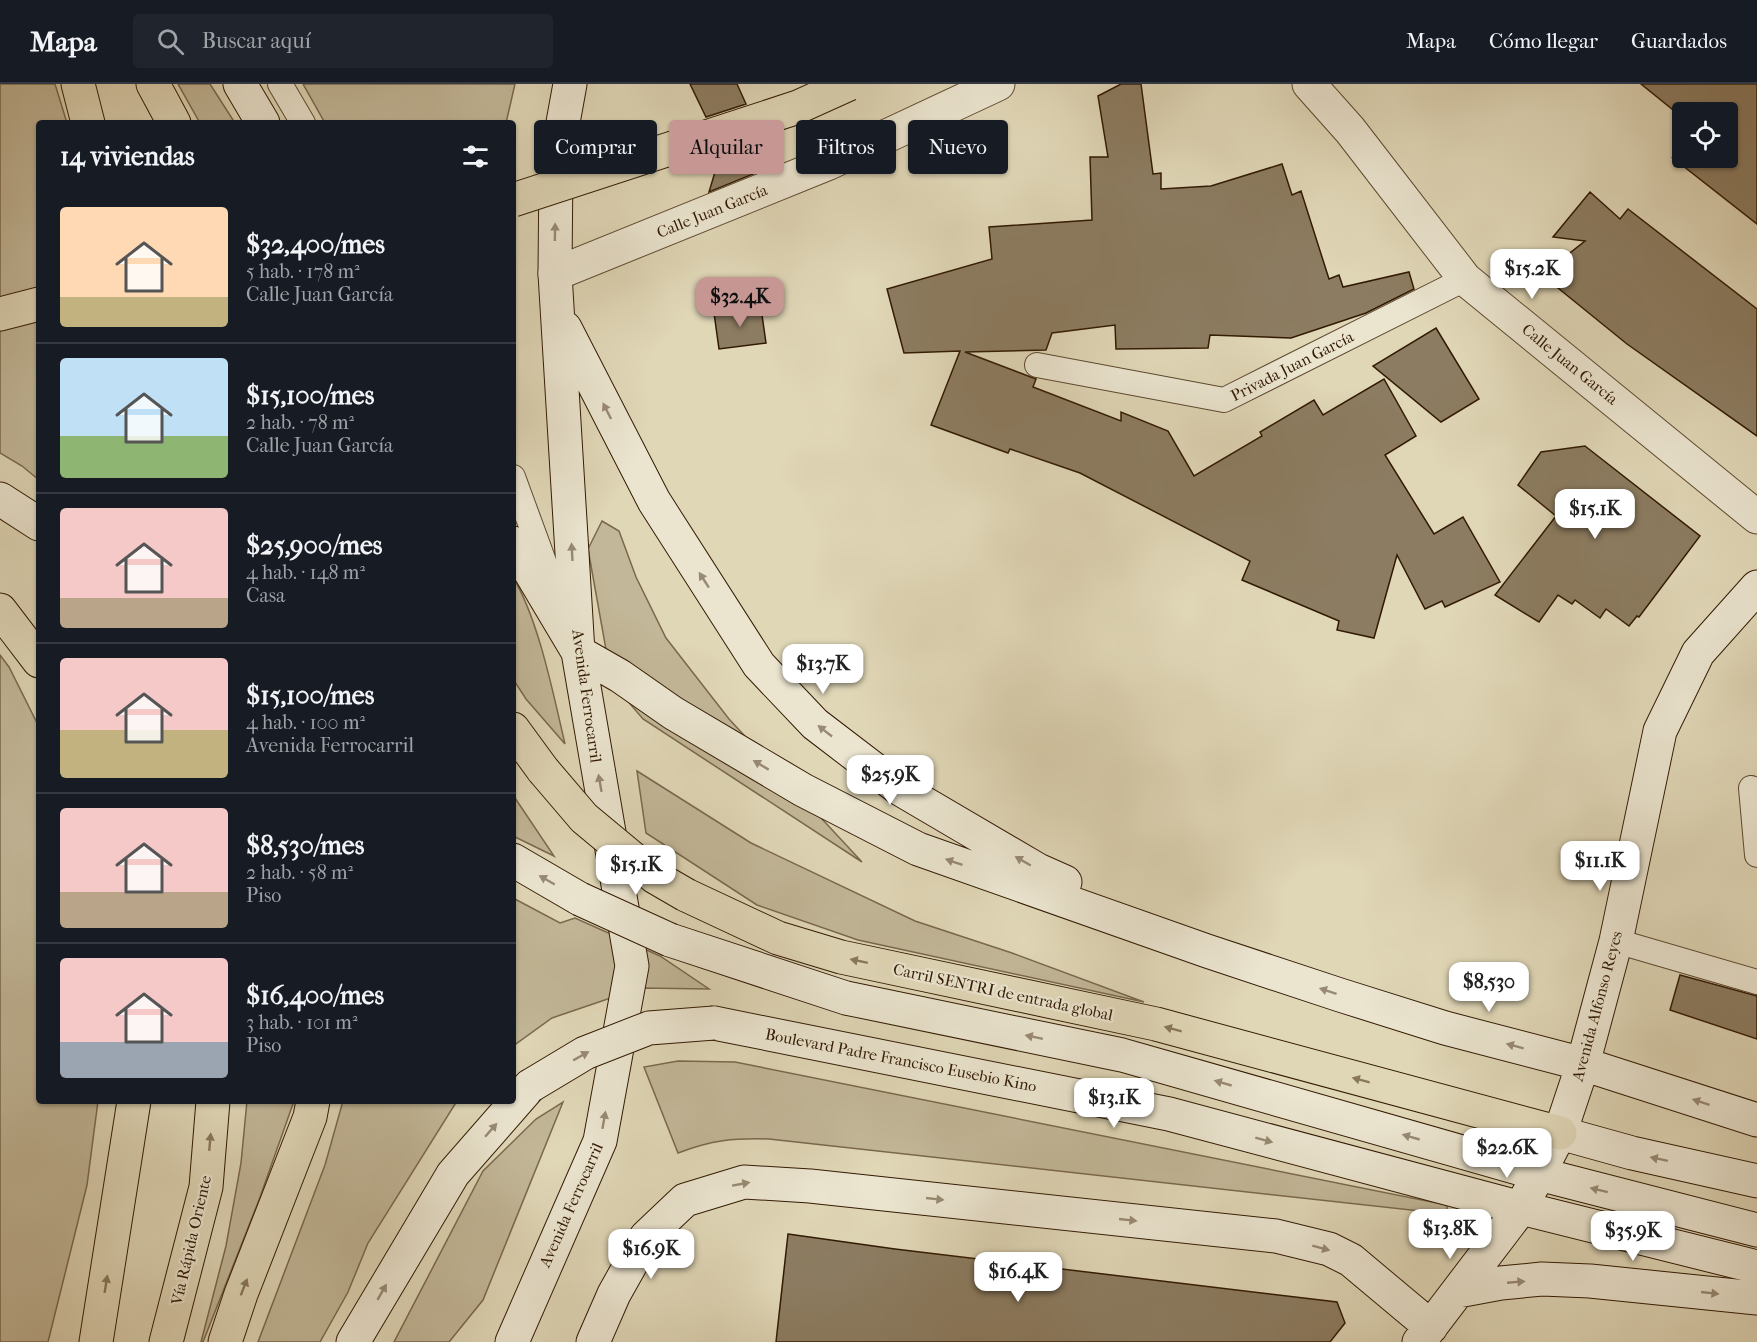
<!DOCTYPE html>
<html lang="es">
<meta charset="utf-8">
<style>
body{margin:0;font-family:"IM FELL French Canon",serif;background:#20242c;color:#f1f3f6;height:100vh;display:flex;flex-direction:column;font-size:22px;white-space:nowrap}
*{box-sizing:border-box;margin:0}
p{font-size:20px;color:#9ea1a6}
.icon{flex:none;width:33px;height:33px;fill:none;stroke:currentColor;stroke-width:2;stroke-linecap:round;stroke-linejoin:round}
.map{position:relative;flex:1;overflow:hidden}
.side{position:absolute;left:36px;top:36px;width:480px;height:984px;display:flex;flex-direction:column;background:#171b24;border-radius:6px;box-shadow:0 2px 4px #0004}
.side>*{flex:none}
.banner{position:absolute;left:534px;top:36px;width:570px;height:54px;display:flex;gap:12px}
.fabs{position:absolute;left:1672px;top:18px;display:grid;gap:12px}
.fabs a{display:grid;place-items:center;width:66px;height:66px;border-radius:6px;background:#171b24;box-shadow:0 2px 4px #0004;font-size:30px}
.price{position:absolute;translate:-50% -51px;padding:0 14px;border-radius:12px;background:#fff;color:#222;font-size:20px;line-height:39px;filter:drop-shadow(0 2px 3px #0008)}
.price::after{content:'';position:absolute;left:50%;top:36px;width:18px;height:14px;margin-left:-9px;background:inherit;clip-path:polygon(0 0,100% 0,50% 100%)}
.price.active{background:#c59692;color:#111}
ul{padding:0;list-style:none}
li{display:flex;align-items:center;gap:18px;height:150px;padding:0 24px}
li+li{border-top:2px solid #363941}
li span{display:grid;place-items:center;flex:none;width:168px;height:120px;border-radius:6px;color:#555}
li>.icon{margin-inline-start:auto}
span .icon{width:72px;height:72px;fill:#fffc;stroke-width:1}
li b{font-size:26px}
h2{display:flex;justify-content:space-between;align-items:center;height:72px;padding:0 24px;font-size:26px}
.tag{padding:0 21px;border-radius:6px;background:#171b24;box-shadow:0 2px 4px #0004;font-size:21px;line-height:54px}
.tag.active{background:#c59692;color:#111}
header{display:flex;align-items:center;gap:36px;box-sizing:border-box;height:84px;padding:0 30px;background:#171b24;border-bottom:2px solid #363941}
header strong{font-size:28px}
nav{display:flex;gap:33px;margin-inline-start:auto;font-size:21px}
.search{width:420px;height:54px;background:#20242c;display:flex;align-items:center;gap:15px;box-sizing:border-box;padding:0 21px;border-radius:6px;color:#9ea1a6;font-size:22px}
.map>svg:first-child{display:block}
.green{fill:#c2b798;stroke:#7a684e;stroke-width:1.5}
.building{fill:#8c7c61;stroke:#321a03;stroke-width:1.5}
.lines{fill:none;stroke-linecap:round;stroke-linejoin:round}
.lane-casing{stroke:#5e4930;stroke-width:26}
.street-casing{stroke:#5e4930;stroke-width:35}
.secondary-casing{stroke:#321a03;stroke-width:35}
.highway-casing{stroke:#321a03;stroke-width:35}
.lane{stroke:#ebe5d0;stroke-width:24}
.street{stroke:#ebe5d0;stroke-width:33}
.secondary{stroke:#ebe5d0;stroke-width:33}
.highway{stroke:#e0d7b7;stroke-width:33}
.secondary-bridge-casing{stroke:#321a03;stroke-width:35;stroke-linecap:butt}
.highway-bridge-casing{stroke:#321a03;stroke-width:35;stroke-linecap:butt}
.secondary-bridge{stroke:#ebe5d0;stroke-width:33}
.highway-bridge{stroke:#e0d7b7;stroke-width:33}
.oneway{fill:#988a74}
.oneway2{fill:#89785d}
.labels{text-anchor:middle;dominant-baseline:central;stroke-width:4.5;stroke-linejoin:round;paint-order:stroke}
.street-label{font-size:16px;fill:#321a03;stroke:#ebe5d0}
</style>
<header>
<strong>Mapa</strong>
<div class="search"><svg class="icon" aria-label="search" viewBox="0 0 24 24"><circle cx="10" cy="10" r="6"/><path d="M15 15l6 6"/></svg>Buscar aquí</div>
<nav><a>Mapa</a><a>Cómo llegar</a><a>Guardados</a></nav>
</header>
<div class="map">
<svg width="1757" height="1258" viewBox="0 0 1757 1258">
<rect width="100%" height="100%" fill="#e0d7b7"/>
<filter id="stains"><feTurbulence type="fractalNoise" baseFrequency=".00333" numOctaves="4"/><feColorMatrix values="0 0 0 0 .2 0 0 0 0 .09 0 0 0 0 .02 0 0 0 .5 -.17"/></filter>
<radialGradient id="worn" r=".72"><stop offset=".6" stop-color="#630" stop-opacity="0"/><stop offset="1" stop-color="#630" stop-opacity=".3"/></radialGradient>
<path class="green" d="M0,0H55L67,39H39V396L22,382L0,369Z
M178,0H210L235,39H200Z
M303,0H515L506,39H325Z
M602,437L619,447L636,493L666,554L729,635L862,778L643,635L612,599L588,465Z
M513,493C539,537 553,609 565,660L526,615L513,595Z
M0,571L9,583L39,643V1017H98L87,1101L48,1258H0Z
M637,687L751,759L915,837L1012,869L1144,918L858,856L757,821L646,749Z
M513,711L554,772L513,752Z
M513,814L560,839L575,834L660,872L709,905L640,904L552,934L513,962Z
M678,977L735,978L1447,1121V1130L769,1055C733,1054 712,1056 678,1069L644,983Z
M247,1017H294L259,1116L203,1258H201L226,1162L241,1079Z
M343,1017H457L368,1159L348,1208L320,1258H258L325,1081Z
M563,1018L483,1216L449,1258H394L483,1087L536,1035Z"/>
<path class="building" d="M690,0H737L746,20L706,33Z
M1121,0H1141L1153,90L1161,89V105L1211,102L1282,80L1292,111L1301,107L1329,195L1339,191L1343,203L1409,188L1414,205L1366,229L1291,254L1210,251L1208,264L1116,265L1115,241L1052,249L1046,266L965,268L1036,295L1033,303L1121,337V328L1168,347L1194,392L1262,352L1260,348L1314,316L1323,331L1384,295L1416,352L1385,371L1434,450L1463,433L1500,498L1445,523L1442,517L1425,525L1397,471L1374,554L1337,546L1339,537L1242,496L1250,477L1080,389L1010,365L1008,369L931,341L960,267L904,269L887,205L992,175L989,143L1092,136L1090,73H1108L1098,12Z
M1641,0H1757V140L1673,74H1732L1728,70V28H1683V34Z
M763,54L775,81L709,108L721,68Z
M1590,108L1620,135L1628,125L1757,225V352L1627,260L1542,191L1585,157L1553,153Z
M761,224L766,259L719,265L714,229Z
M1436,244L1479,315L1441,338L1373,282Z
M1585,362L1700,452L1639,533L1637,532L1629,542L1606,525L1600,534L1575,516L1572,520L1558,511L1539,538L1495,511L1556,432L1518,401L1541,368Z
M1680,891L1757,912V955L1670,926Z
M788,1150L895,1165L1337,1218L1345,1239L1330,1258H776Z"/>
<g class="lines">
<defs>
<path id="lane" d="M280,0L303,39
M1037,281L1224,316L1465,195
M513,393L557,513
M1751,704L1757,771
M1616,857L1757,898"/>
<path id="street" d="M1309,0L1350,46L1465,195L1757,433
M555,190L829,79L998,0"/>
<path id="secondary" d="M240,0L263,39
M565,244L654,417L759,581L815,640L900,705L1038,786L1065,798
M0,415L39,440
M513,459L578,568L620,592L673,629L803,706L918,765L1207,867L1340,911L1445,944L1583,980L1757,1036
M513,776L580,815
M670,856L846,914L1122,971L1539,1090L1757,1146
M714,939L1169,1030L1521,1124L1757,1183
M1560,1049L1632,1069L1757,1097
M1458,1207L1501,1199L1542,1195L1590,1197L1757,1214
M353,1258L453,1090L530,1002
M512,1258L600,1057L632,882L578,568L555,190L556,77L570,0
M593,1258L614,1210L646,1153L685,1116L744,1098L810,1102L1276,1152L1329,1165L1351,1176L1431,1243
M1419,1258L1521,1124L1560,1049L1583,980L1616,857L1660,647L1698,569L1757,503"/>
<path id="highway" d="M78,0L88,39
M153,0L174,39
M0,230L39,220
M0,526L39,577
M513,645L543,686
M686,811L778,854L841,873L1156,940L1560,1049
M96,1258L134,1017
M166,1258L206,1103L213,1017
M225,1258L241,1210L310,1033L313,1017"/>
</defs>
<use href="#lane" class="lane-casing"/>
<use href="#street" class="street-casing"/>
<use href="#secondary" class="secondary-casing"/>
<use href="#highway" class="highway-casing"/>
<use href="#lane" class="lane"/>
<use href="#street" class="street"/>
<use href="#secondary" class="secondary"/>
<use href="#highway" class="highway"/>
<defs>
<path id="secondary-bridge" d="M580,815L670,856
M530,1002L585,969L649,944L714,939"/>
<path id="highway-bridge" d="M513,116L798,23L849,0
M543,686L584,734L655,793L686,811"/>
</defs>
<use href="#secondary-bridge" class="secondary-bridge-casing"/>
<use href="#highway-bridge" class="highway-bridge-casing"/>
<use href="#secondary-bridge" class="secondary-bridge"/>
<use href="#highway-bridge" class="highway-bridge"/>
</g>
<defs><path id="oneway-solid" d="M-6-.8H1V-3.2L6.5 0L1 3.2V.8H-6Z" transform="scale(1.5)"/></defs>
<g class="oneway">
<use href="#oneway-solid" transform="translate(555 148) rotate(-89)"/>
<use href="#oneway-solid" transform="translate(607 327) rotate(-117)"/>
<use href="#oneway-solid" transform="translate(572 468) rotate(-93)"/>
<use href="#oneway-solid" transform="translate(704 496) rotate(-123)"/>
<use href="#oneway-solid" transform="translate(825 647) rotate(-142)"/>
<use href="#oneway-solid" transform="translate(761 681) rotate(-149)"/>
<use href="#oneway-solid" transform="translate(600 699) rotate(-100)"/>
<use href="#oneway-solid" transform="translate(1023 777) rotate(-150)"/>
<use href="#oneway-solid" transform="translate(954 778) rotate(-161)"/>
<use href="#oneway-solid" transform="translate(547 796) rotate(-150)"/>
<use href="#oneway-solid" transform="translate(1328 907) rotate(-162)"/>
<use href="#oneway-solid" transform="translate(1034 953) rotate(-168)"/>
<use href="#oneway-solid" transform="translate(1515 962) rotate(-165)"/>
<use href="#oneway-solid" transform="translate(581 972) rotate(-29)"/>
<use href="#oneway-solid" transform="translate(1223 999) rotate(-164)"/>
<use href="#oneway-solid" transform="translate(1701 1018) rotate(-162)"/>
<use href="#oneway-solid" transform="translate(604 1036) rotate(-80)"/>
<use href="#oneway-solid" transform="translate(491 1046) rotate(-49)"/>
<use href="#oneway-solid" transform="translate(1411 1053) rotate(-164)"/>
<use href="#oneway-solid" transform="translate(1264 1056) rotate(15)"/>
<use href="#oneway-solid" transform="translate(1659 1075) rotate(-168)"/>
<use href="#oneway-solid" transform="translate(741 1100) rotate(-10)"/>
<use href="#oneway-solid" transform="translate(1599 1106) rotate(-166)"/>
<use href="#oneway-solid" transform="translate(935 1115) rotate(6)"/>
<use href="#oneway-solid" transform="translate(1128 1136) rotate(6)"/>
<use href="#oneway-solid" transform="translate(1321 1164) rotate(15)"/>
<use href="#oneway-solid" transform="translate(1516 1198) rotate(-5)"/>
<use href="#oneway-solid" transform="translate(382 1208) rotate(-60)"/>
<use href="#oneway-solid" transform="translate(1710 1209) rotate(6)"/>
</g>
<g class="oneway2">
<use href="#oneway-solid" transform="translate(859 877) rotate(-168)"/>
<use href="#oneway-solid" transform="translate(1173 945) rotate(-165)"/>
<use href="#oneway-solid" transform="translate(1361 996) rotate(-165)"/>
<use href="#oneway-solid" transform="translate(210 1058) rotate(-85)"/>
<use href="#oneway-solid" transform="translate(106 1200) rotate(-81)"/>
<use href="#oneway-solid" transform="translate(244 1203) rotate(-69)"/>
</g>
<g class="labels">
<g class="street-label">
<text transform="translate(712 127) rotate(-22)">Calle Juan García</text>
<text transform="translate(1570 280) rotate(39)">Calle Juan García</text>
<text transform="translate(1292 282) rotate(-27)">Privada Juan García</text>
<text transform="translate(587 612) rotate(82)">Avenida Ferrocarril</text>
<text transform="translate(1003 908) rotate(12)">Carril SENTRI de entrada global</text>
<text transform="translate(1597 922) rotate(-75)">Avenida Alfonso Reyes</text>
<text transform="translate(901 976) rotate(11)">Boulevard Padre Francisco Eusebio Kino</text>
<text transform="translate(571 1121) rotate(-66)">Avenida Ferrocarril</text>
<text transform="translate(191 1156) rotate(-77)">Vía Rápida Oriente</text>
</g>
</g>
<rect width="100%" height="100%" filter="url(#stains)"/>
<rect width="100%" height="100%" fill="url(#worn)"/>
</svg>
<div class="fabs">
<a><svg class="icon" aria-label="locate" viewBox="0 0 24 24"><circle cx="12" cy="12" r="6"/><path d="M12 2v4M12 18v4M2 12h4M18 12h4"/></svg></a>
</div>
<b class="price" style="left:1532px;top:216px">$15.2K</b>
<b class="price active" style="left:740px;top:244px">$32.4K</b>
<b class="price" style="left:1595px;top:456px">$15.1K</b>
<b class="price" style="left:823px;top:611px">$13.7K</b>
<b class="price" style="left:890px;top:722px">$25.9K</b>
<b class="price" style="left:1600px;top:808px">$11.1K</b>
<b class="price" style="left:636px;top:812px">$15.1K</b>
<b class="price" style="left:1489px;top:929px">$8,530</b>
<b class="price" style="left:1114px;top:1045px">$13.1K</b>
<b class="price" style="left:1507px;top:1095px">$22.6K</b>
<b class="price" style="left:1450px;top:1176px">$13.8K</b>
<b class="price" style="left:1633px;top:1178px">$35.9K</b>
<b class="price" style="left:651px;top:1196px">$16.9K</b>
<b class="price" style="left:1018px;top:1219px">$16.4K</b>
<div class="banner">
<a class="tag">Comprar</a>
<a class="tag active">Alquilar</a>
<a class="tag">Filtros</a>
<a class="tag">Nuevo</a>
</div>
<section class="side">
<h2>14 viviendas<svg class="icon" aria-label="filters" viewBox="0 0 24 24"><path d="M4 7h16M4 17h16"/><circle cx="9" cy="7" r="2"/><circle cx="15" cy="17" r="2"/></svg></h2>
<ul>
<li><span style="background:linear-gradient(#ffd9b3 75%,#c2b280 0)"><svg class="icon" aria-label="home" viewBox="0 0 24 24"><path d="M3 11l9-7 9 7M6 9v11h12V9"/></svg></span><div><b>$32,400/mes</b><p>5 hab. · 178 m²</p><p>Calle Juan García</p></div></li>
<li><span style="background:linear-gradient(#bfe0f5 65%,#8fb573 0)"><svg class="icon" aria-label="home" viewBox="0 0 24 24"><path d="M3 11l9-7 9 7M6 9v11h12V9"/></svg></span><div><b>$15,100/mes</b><p>2 hab. · 78 m²</p><p>Calle Juan García</p></div></li>
<li><span style="background:linear-gradient(#f6c9c9 75%,#b9a48a 0)"><svg class="icon" aria-label="home" viewBox="0 0 24 24"><path d="M3 11l9-7 9 7M6 9v11h12V9"/></svg></span><div><b>$25,900/mes</b><p>4 hab. · 148 m²</p><p>Casa</p></div></li>
<li><span style="background:linear-gradient(#f6c9c9 60%,#c2b280 0)"><svg class="icon" aria-label="home" viewBox="0 0 24 24"><path d="M3 11l9-7 9 7M6 9v11h12V9"/></svg></span><div><b>$15,100/mes</b><p>4 hab. · 100 m²</p><p>Avenida Ferrocarril</p></div></li>
<li><span style="background:linear-gradient(#f6c9c9 70%,#b9a48a 0)"><svg class="icon" aria-label="home" viewBox="0 0 24 24"><path d="M3 11l9-7 9 7M6 9v11h12V9"/></svg></span><div><b>$8,530/mes</b><p>2 hab. · 58 m²</p><p>Piso</p></div></li>
<li><span style="background:linear-gradient(#f6c9c9 70%,#9aa5b1 0)"><svg class="icon" aria-label="home" viewBox="0 0 24 24"><path d="M3 11l9-7 9 7M6 9v11h12V9"/></svg></span><div><b>$16,400/mes</b><p>3 hab. · 101 m²</p><p>Piso</p></div></li>
</ul>
</section>
</div>
